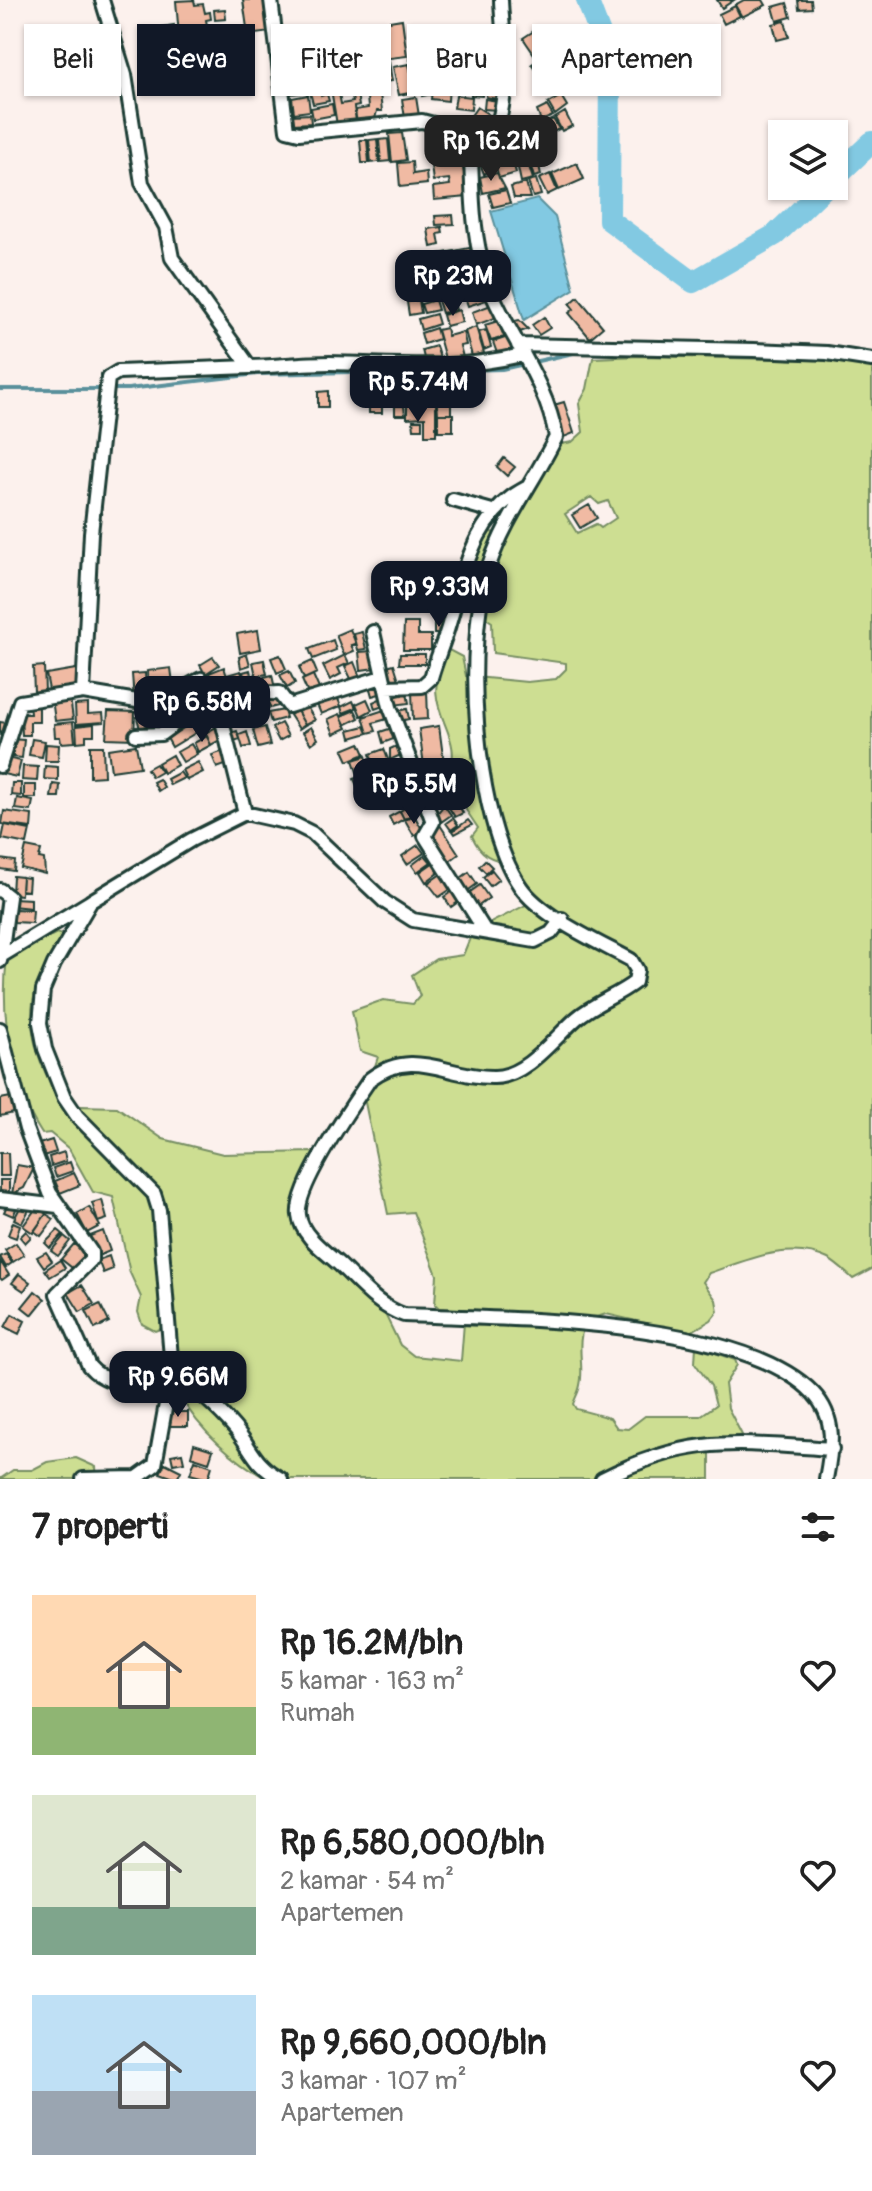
<!DOCTYPE html>
<html lang="id">
<meta charset="utf-8">
<style>
body{margin:0;font-family:Pangolin,sans-serif;background:#f2f2f2;color:#222;height:100vh;display:flex;flex-direction:column;font-size:30px;white-space:nowrap}
*{box-sizing:border-box;margin:0}
p{font-size:26px;color:#767676}
.icon{flex:none;width:44px;height:44px;fill:none;stroke:currentColor;stroke-width:2;stroke-linecap:round;stroke-linejoin:round}
.map{position:relative;height:1479px;overflow:hidden}
.drawer{display:flex;flex-direction:column;background:#fff;flex:1}
.drawer>*{flex:none}
.top-card{position:absolute;left:24px;top:24px;width:824px;height:72px;display:flex;gap:16px}
.fabs{position:absolute;left:768px;top:120px;display:grid;gap:16px}
.fabs a{display:grid;place-items:center;width:80px;height:80px;border-radius:0px;background:#fff;box-shadow:0 2px 6px #0004;font-size:40px}
.price{position:absolute;translate:-50% -68px;padding:0 18px;border-radius:16px;background:#111827;color:#fff;font-size:26px;line-height:52px;filter:drop-shadow(0 2px 4px #0008)}
.price::after{content:'';position:absolute;left:50%;top:48px;width:24px;height:18px;margin-left:-12px;background:inherit;clip-path:polygon(0 0,100% 0,50% 100%)}
.price.current{background:#222;color:#fff}
ul{padding:0;list-style:none}
li{display:flex;align-items:center;gap:24px;height:200px;padding:0 32px}
li span{display:grid;place-items:center;flex:none;width:224px;height:160px;border-radius:0px;color:#555}
li>.icon{margin-inline-start:auto}
span .icon{width:96px;height:96px;fill:#fffc;stroke-width:1}
li b{font-size:34px}
h2{display:flex;justify-content:space-between;align-items:center;height:96px;padding:0 32px;font-size:34px}
.pill{padding:0 28px;border-radius:0px;background:#fff;box-shadow:0 2px 6px #0004;font-size:28px;line-height:72px}
.pill.current{background:#111827;color:#fff}
.map>svg:first-child{display:block}
.green{fill:#cdde92;stroke:#768e63;stroke-width:2;fill-rule:evenodd}
.water{fill:#82c9e2;stroke:#5a919c;stroke-width:2}
.lines{fill:none;stroke-linecap:round;stroke-linejoin:round}
.stream{stroke:#5a919c;stroke-width:4}
.river{stroke:#82c9e2;stroke-width:22}
.building{fill:#f0baa3;stroke:#1f3d34;stroke-width:2}
.minor-casing{stroke:#1f3d34;stroke-width:18}
.minor{stroke:#fff;stroke-width:12}
</style>
<div class="map">
<svg width="872" height="1479" viewBox="0 0 872 1479">
<rect width="100%" height="100%" fill="#fcf1ed"/>
<filter id="ink" filterUnits="userSpaceOnUse"><feTurbulence type="fractalNoise" baseFrequency=".0125" numOctaves="2"/><feDisplacementMap in="SourceGraphic" scale="16" xChannelSelector="R" yChannelSelector="G"/><feConvolveMatrix kernelMatrix="1 2 1 2 8 2 1 2 1" color-interpolation-filters="sRGB"/></filter>
<g filter="url(#ink)">
<path class="green" d="M640,356L818,360L872,366V1269L853,1279C845,1272 836,1263 828,1259C789,1240 745,1261 709,1273L703,1282L716,1300L718,1311L711,1320L689,1333L606,1314L587,1320C574,1342 585,1365 580,1385C579,1392 575,1398 573,1404L576,1409L610,1418L617,1428L628,1429L645,1416H700L716,1405L711,1386L695,1363L696,1346L735,1360L737,1365L725,1384L728,1408L743,1437H724L710,1454V1479H268C236,1463 198,1429 181,1397C172,1379 170,1355 166,1335L160,1329L155,1331L142,1324L138,1312L141,1297L130,1273L113,1197L93,1192L69,1149L50,1133L42,1134C10,1085 0,1014 7,957L57,933L65,936C56,952 43,968 37,986C22,1030 42,1074 67,1110L80,1106L117,1107L163,1139L223,1154L314,1152L295,1209L316,1249L385,1314L400,1345L414,1356L461,1361L465,1310L439,1308L435,1304L437,1275L413,1212L388,1214L361,1083L373,1072L378,1057L360,1051L352,1011L383,1000L413,1004L420,996L412,975L436,959L463,955L470,938L492,922L538,899L512,863C491,860 481,856 472,836L478,828L466,810L464,794L455,796L448,775C469,730 412,710 449,650L462,657L466,676L527,682L556,679L566,669V663L493,653L492,622L460,601L471,554L485,531L507,535L557,445L572,442L583,432L579,404L587,389L593,358ZM591,497L599,504L608,501L616,518L601,528L596,524L577,533L565,514Z
M76,1458L96,1467L97,1479H0L13,1470H32L47,1462Z"/>
<path class="water" d="M537,199L555,217L574,289L524,320L491,211Z"/>
<g class="lines">
<path class="stream" d="M615,353L770,357
M465,370L502,369L578,352
M0,389H128L257,374L400,371"/>
<path class="river" d="M587,0L610,60L609,220L693,282L775,235L826,186
M834,178L872,142"/>
</g>
<path class="building" d="M194,0L195,5L203,4L205,13L210,12L211,19L206,20L209,36L191,39L192,45L180,47L176,1Z
M243,0H267L271,32L248,35Z
M717,0H734L722,8Z
M744,0H763L766,5L742,17L735,5Z
M798,0H811L812,8L799,9Z
M787,3L791,17L777,21L773,7Z
M735,6L740,16L724,24L719,14Z
M225,9L226,19L215,20L214,10Z
M402,19L407,56L374,60L370,34L376,33L377,39L383,38L386,43L383,22Z
M785,21L789,37L777,40L773,24Z
M366,22L370,45L349,48L345,25Z
M174,25L175,37L163,38L161,27Z
M227,26L229,37L214,39L213,28Z
M343,29L348,51L340,52L337,41L332,42L330,32Z
M471,29L485,30L484,53H470Z
M537,29L555,49L549,52L556,62L539,74L532,64L538,60L523,38Z
M325,31L328,49L312,54L309,33Z
M486,32L498,33L497,52H485Z
M303,36L304,43L291,45L290,38Z
M309,47L310,62H292L291,55L302,54V48Z
M369,48L372,73L364,75L361,60L354,61L352,51Z
M411,49L432,50L431,61L410,60Z
M433,55L453,56L452,72L432,71Z
M461,60L486,62L485,78L460,76Z
M353,62L356,76L344,78L341,64Z
M389,62L392,81L380,82L378,64Z
M306,64L308,92L291,94L288,65Z
M308,64H320L322,84L310,85Z
M409,64L415,92L399,95L393,67Z
M340,74L342,85L328,87L326,77Z
M429,75L432,94L422,96L416,76Z
M472,80H483L482,96L471,95Z
M433,83L449,85L448,101L431,99Z
M379,85L382,111H377L374,122L357,124L355,110L368,108L367,97H360L359,88Z
M319,86L321,96L327,94L329,101L313,104L309,88Z
M356,87L359,106L354,107L356,121L337,125L331,89L338,88L341,104L353,102L350,88Z
M487,89L498,90L497,99L486,97Z
M308,95L310,111L294,113L292,98Z
M456,95L472,97L471,110L454,108Z
M561,96L567,106L555,115L548,103Z
M416,97L419,116L405,118L402,99Z
M485,99L498,101L497,110L484,109Z
M332,104L334,115L313,119L311,108Z
M547,106L553,116L541,121L537,111Z
M477,107L491,116L487,121L493,125L480,139L463,127Z
M565,112L572,126L562,131L555,118Z
M310,114L311,123L293,124L292,115Z
M553,119L559,129L549,134L543,124Z
M537,125L540,135L523,141L520,130Z
M513,129L518,141L510,144L514,155L505,158L497,135Z
M402,133L406,160L392,162L389,134Z
M377,139L379,162L371,163L369,140Z
M388,139L390,161L381,162L379,140Z
M360,140H367L369,163H362Z
M539,141L544,157L533,160L528,144Z
M521,142L533,179L521,182L513,144Z
M500,149L504,163L484,174L478,157Z
M461,155L468,197L434,200L433,187L450,185L449,179L433,181L430,158Z
M512,158L516,173L499,178L496,167Z
M412,162L413,174L426,172L427,184L400,187L398,163Z
M577,163L584,179L559,190L552,174Z
M539,165L541,175L534,177L531,167Z
M497,173L505,188L483,193L480,177Z
M550,174L557,190L547,195L539,179Z
M536,179L541,195L533,197L528,181Z
M526,183L530,198H514L511,187Z
M506,190L510,203L493,207L489,194Z
M453,215L454,224L436,225L435,216Z
M442,227L443,233L438,234L440,245L431,247L428,229Z
M470,248L472,260L453,263L455,270L436,274L433,255Z
M481,279L484,286L473,289L474,294L483,291L486,300L468,306L461,285Z
M452,296L456,310L442,313L438,300Z
M578,297L603,327L590,338L569,313L574,309L570,304Z
M419,300L421,313L409,315L407,302Z
M435,300L438,310L424,313L421,304Z
M491,305L495,318L476,325L472,312Z
M459,310L462,322L446,326L443,315Z
M436,314L439,324L421,330L418,319Z
M544,317L550,328L539,335L532,325Z
M519,320L528,329L520,332L510,322Z
M498,321L504,337L491,341L485,325Z
M476,327L484,353L472,356L465,331Z
M436,328L439,339L424,344L421,333Z
M446,328L448,336L463,332L466,345L460,346L463,357L446,362L437,330Z
M486,330L491,347L484,350L479,332Z
M508,337L513,351L498,356L493,342Z
M436,346L440,358L425,362L422,350Z
M438,383H451V398H438Z
M328,391V407H318V392Z
M369,392H382V413H369Z
M407,394H436V435H425V417L407,418Z
M437,399H451V414H438Z
M564,402L574,433L564,437L554,405Z
M395,406H404L405,415H395Z
M438,414H453V431H438Z
M413,420H422V429H414Z
M504,458L515,467L507,476L497,467Z
M589,505L597,518L580,528L572,515Z
M404,623H418V635H431V650H403Z
M434,623H443L444,634H434Z
M350,629L356,644L351,645L354,651L344,655L336,635Z
M258,630L261,649L240,653L237,634Z
M362,632L366,649L358,650L354,634Z
M333,640L336,650L313,659L309,649Z
M373,651L375,668L361,670L359,652Z
M247,654L250,665L241,668L239,657Z
M400,654H425V664H399Z
M280,655L286,669L277,673L271,658Z
M345,655L349,663L338,668L341,674L330,680L323,666Z
M213,657L219,665L205,674L200,665Z
M264,660L267,674L256,676L253,662Z
M312,661L317,673L304,679L299,667Z
M354,662L360,677L352,681L345,666Z
M394,664L399,680L387,683L383,667Z
M44,666L45,692H34L33,667Z
M224,667L230,686L215,691L209,673Z
M171,668L173,683L164,684L165,696L150,698L147,671Z
M76,669L78,685L71,686L72,691L57,694L56,689L49,690L46,674Z
M250,670L252,680L245,681L243,672Z
M241,671L244,681L230,685L227,675Z
M289,671L295,683L287,688L280,675Z
M145,673L147,699L134,700L132,674Z
M272,675L275,689L267,691L264,677Z
M313,675L320,691L309,696L302,680Z
M380,682L383,693L372,696L369,685Z
M202,686L209,697L194,707L186,696Z
M406,688L409,703L394,705L393,697L402,695L401,689Z
M427,690L428,719L413,720L412,691Z
M336,694L341,706L321,714L316,702Z
M70,697L73,719L55,721L52,699Z
M384,697L386,705L375,709L373,702Z
M183,699L189,711L180,716L174,704Z
M275,699L278,706L270,708L268,701Z
M367,699L372,710L361,716L356,704Z
M353,701L356,708L343,713L341,707Z
M304,702L315,720L305,725L295,707Z
M29,703H39V722H30V735H22L21,714H30Z
M88,704V714L103,713L104,722L76,724L75,705Z
M174,704L180,716L172,720L165,709Z
M211,708L219,720L207,727L199,715Z
M407,709L409,719L399,721L396,711Z
M284,710L286,718L271,722L268,713Z
M355,710L359,718L345,725L341,716Z
M384,710L387,719L373,723L376,731L368,733L363,717Z
M108,711L135,712L134,739L106,738Z
M297,711L305,725L299,729L290,715Z
M152,714L153,721L140,729L137,717Z
M340,714L347,728L334,734L328,719Z
M0,722L7,723V735H0Z
M73,722L75,742L61,743L60,737H55L54,724Z
M192,723L197,732L172,747L167,738Z
M281,723L288,736L279,741L272,728Z
M94,724V735H86V741L77,742L76,726Z
M365,726L368,733L351,738L349,730Z
M439,726L445,771L425,773L419,729Z
M216,727L222,739L211,745L205,733Z
M265,727L270,745L258,748L253,730Z
M311,727L318,739L311,744L303,732Z
M395,727L399,737L383,743L380,732Z
M237,731L240,739L229,743L227,734Z
M247,732L251,746L243,748L239,735Z
M207,736L211,745L198,752L194,743Z
M10,739L24,740L22,758L13,757V751H9Z
M32,739L45,741L42,757L29,755Z
M360,743L365,754L348,761L343,750Z
M46,744L59,745L58,761H45Z
M191,744L197,754L183,762L177,752Z
M401,744L405,753L390,760V749Z
M136,745L140,767L111,771L108,749Z
M90,746H103L104,776L90,777Z
M384,749L389,762L375,767L370,754Z
M224,751L228,764L217,768L212,755Z
M172,755L177,765L163,773L158,763Z
M366,756L370,767L357,772L353,760Z
M6,758L21,761L17,777L3,774Z
M198,762L203,772L187,780L182,770Z
M392,763L396,773L384,777L381,766Z
M156,764L161,772L152,777L147,769Z
M23,766L38,767L37,781L22,780Z
M45,766L58,767V780L44,779Z
M180,772L184,778L170,785L167,779Z
M372,772L376,781L358,788L354,779Z
M159,779L164,787L158,791L153,782Z
M12,783H21V796L11,795Z
M53,784L60,785L59,797H51Z
M439,784L445,795L429,804L422,793Z
M24,785H36V798H24Z
M375,787L378,794L360,801L357,794Z
M17,798L33,801L31,811L15,809Z
M381,798L384,806H373L371,801Z
M461,799L463,803L459,806L463,813L455,817L448,806Z
M414,803L419,810L404,819L400,811Z
M444,805L451,815L441,822L436,815Z
M4,811L32,815L31,828L2,824Z
M400,811L404,819L393,825L389,817Z
M414,815L423,831L414,836L405,820Z
M453,818L458,825L451,830L446,823Z
M468,820L472,825L455,834L453,831Z
M5,825L30,830L27,844L2,839Z
M440,825L459,854L447,863L427,834Z
M418,845L424,853L407,864L402,856Z
M26,847L41,850L39,858L44,859L45,874L21,868Z
M425,855L431,862L417,872L412,865Z
M0,859L15,861L14,871L0,869Z
M437,860L443,869L426,882L420,872Z
M485,860L492,867L486,873L479,866Z
M492,870L499,879L490,886L483,877Z
M444,872L454,887L439,897L428,883Z
M469,872L477,884L466,892L457,881Z
M13,876L22,877L21,895L12,894Z
M22,877L29,878L28,891L21,890Z
M480,885L489,898L476,908L466,895Z
M454,890L461,900L451,907L444,897Z
M13,898L31,899V908L12,906Z
M14,909L33,910L32,923L14,922Z
M11,1097L14,1113L0,1116V1099Z
M52,1140L56,1152L43,1156L39,1144Z
M64,1152L66,1161L51,1166L49,1157Z
M0,1153H8L9,1176H0Z
M70,1162L73,1171L56,1177L53,1168Z
M17,1165L34,1168L24,1188L12,1194Z
M74,1173L80,1185L60,1193L55,1181Z
M0,1180H9V1196H0Z
M102,1200L107,1219L98,1222L92,1203Z
M9,1201L18,1205L13,1216L4,1212Z
M22,1204L30,1208L22,1223L14,1219Z
M37,1207L46,1214L33,1233L23,1226Z
M89,1207L100,1226L87,1233L77,1214Z
M46,1214L54,1219L41,1236L34,1231Z
M13,1222L20,1225L16,1238L8,1235Z
M58,1230L63,1234L50,1248L45,1243Z
M26,1231L31,1237L25,1243L20,1237Z
M103,1231L110,1251L98,1256L90,1236Z
M64,1236L70,1241L58,1256L51,1251Z
M16,1243L24,1255L13,1262L5,1250Z
M74,1244L88,1256L76,1271L61,1259Z
M46,1252L52,1261L44,1267L37,1257Z
M6,1254L12,1263L6,1267L0,1257Z
M109,1256L113,1269L103,1273L98,1260Z
M60,1260L65,1268L50,1277L45,1270Z
M0,1261L9,1275L2,1280L0,1278Z
M19,1274L30,1282L24,1291L12,1283Z
M82,1285L94,1304L80,1312L68,1293Z
M35,1291L45,1299L32,1315L22,1307Z
M100,1304L109,1322L95,1329L86,1311Z
M12,1314L25,1321L19,1334L5,1327Z
M168,1412H188V1426H168Z
M194,1444L213,1450L209,1462L191,1456Z
M182,1453L184,1462L173,1464L171,1455Z
M195,1460L212,1466L208,1479L190,1474Z
M165,1463L181,1471L177,1479L160,1473Z"/>
<g class="lines">
<defs>
<path id="minor" d="M271,0L287,130L299,133L422,121L441,126L462,150C521,154 502,36 501,0
M471,151C472,201 473,250 493,296C514,342 548,388 556,437C535,480 504,520 489,566C463,645 474,817 520,886C541,917 598,942 631,960L637,970L635,982C617,996 595,1003 577,1018C556,1036 526,1077 494,1077C447,1078 415,1046 370,1079C353,1104 295,1187 299,1215C301,1236 327,1253 341,1266C361,1285 379,1307 404,1315C506,1319 741,1318 813,1393C837,1418 832,1448 826,1479
M518,345L754,350L827,353L872,360
M250,367C277,366 304,363 330,363C396,364 457,371 521,355
M453,500L492,511
M373,632L390,707L433,822L425,836L485,931
M386,687L422,686L431,678C436,660 444,642 449,624C465,571 473,515 526,488
M83,692L143,702L162,700L201,679L214,695C241,681 251,695 279,693L289,706L382,677
M223,725L245,813
M136,735L161,734L214,695
M0,766L20,702L83,692L91,533L108,378L118,372L250,367L172,258L166,227L142,183L125,75L102,0
M0,890L9,897L1,956
M0,961L1,956L90,902
M0,1029L26,1129L50,1193L91,1252V1260L57,1294L89,1366C105,1386 145,1388 169,1392
M0,1199L58,1206
M172,1370C195,1388 216,1406 234,1427C252,1448 254,1465 281,1479
M83,1479L137,1478L155,1465L172,1370L159,1210L154,1194L77,1116L64,1097L45,1049L40,1023L43,990L54,964L91,901L191,840L245,813L294,824L312,833L385,902L413,920L535,941L551,933L562,919
M602,1479C692,1434 735,1443 832,1449"/>
</defs>
<use href="#minor" class="minor-casing"/>
<use href="#minor" class="minor"/>
</g>
</g>
</svg>
<div class="fabs">
<a><svg class="icon" aria-label="layers" viewBox="0 0 24 24"><path d="M12 4l9 5-9 5-9-5zM3 14l9 5 9-5"/></svg></a>
</div>
<b class="price current" style="left:491px;top:183px">Rp 16.2M</b>
<b class="price" style="left:453px;top:318px">Rp 23M</b>
<b class="price" style="left:418px;top:424px">Rp 5.74M</b>
<b class="price" style="left:439px;top:629px">Rp 9.33M</b>
<b class="price" style="left:202px;top:744px">Rp 6.58M</b>
<b class="price" style="left:414px;top:826px">Rp 5.5M</b>
<b class="price" style="left:178px;top:1419px">Rp 9.66M</b>
<div class="top-card">
<a class="pill">Beli</a>
<a class="pill current">Sewa</a>
<a class="pill">Filter</a>
<a class="pill">Baru</a>
<a class="pill">Apartemen</a>
</div>
</div>
<section class="drawer">
<h2>7 properti<svg class="icon" aria-label="filters" viewBox="0 0 24 24"><path d="M4 7h16M4 17h16"/><circle cx="9" cy="7" r="2"/><circle cx="15" cy="17" r="2"/></svg></h2>
<ul>
<li><span style="background:linear-gradient(#ffd9b3 70%,#8fb573 0)"><svg class="icon" aria-label="home" viewBox="0 0 24 24"><path d="M3 11l9-7 9 7M6 9v11h12V9"/></svg></span><div><b>Rp 16.2M/bln</b><p>5 kamar · 163 m²</p><p>Rumah</p></div><svg class="icon" aria-label="heart" viewBox="0 0 24 24"><path d="M12 20l-8-8c-3-5 5-10 8-4 3-6 11-1 8 4z"/></svg></li>
<li><span style="background:linear-gradient(#dfe7d0 70%,#7fa58c 0)"><svg class="icon" aria-label="home" viewBox="0 0 24 24"><path d="M3 11l9-7 9 7M6 9v11h12V9"/></svg></span><div><b>Rp 6,580,000/bln</b><p>2 kamar · 54 m²</p><p>Apartemen</p></div><svg class="icon" aria-label="heart" viewBox="0 0 24 24"><path d="M12 20l-8-8c-3-5 5-10 8-4 3-6 11-1 8 4z"/></svg></li>
<li><span style="background:linear-gradient(#bfe0f5 60%,#9aa5b1 0)"><svg class="icon" aria-label="home" viewBox="0 0 24 24"><path d="M3 11l9-7 9 7M6 9v11h12V9"/></svg></span><div><b>Rp 9,660,000/bln</b><p>3 kamar · 107 m²</p><p>Apartemen</p></div><svg class="icon" aria-label="heart" viewBox="0 0 24 24"><path d="M12 20l-8-8c-3-5 5-10 8-4 3-6 11-1 8 4z"/></svg></li>
</ul>
</section>
